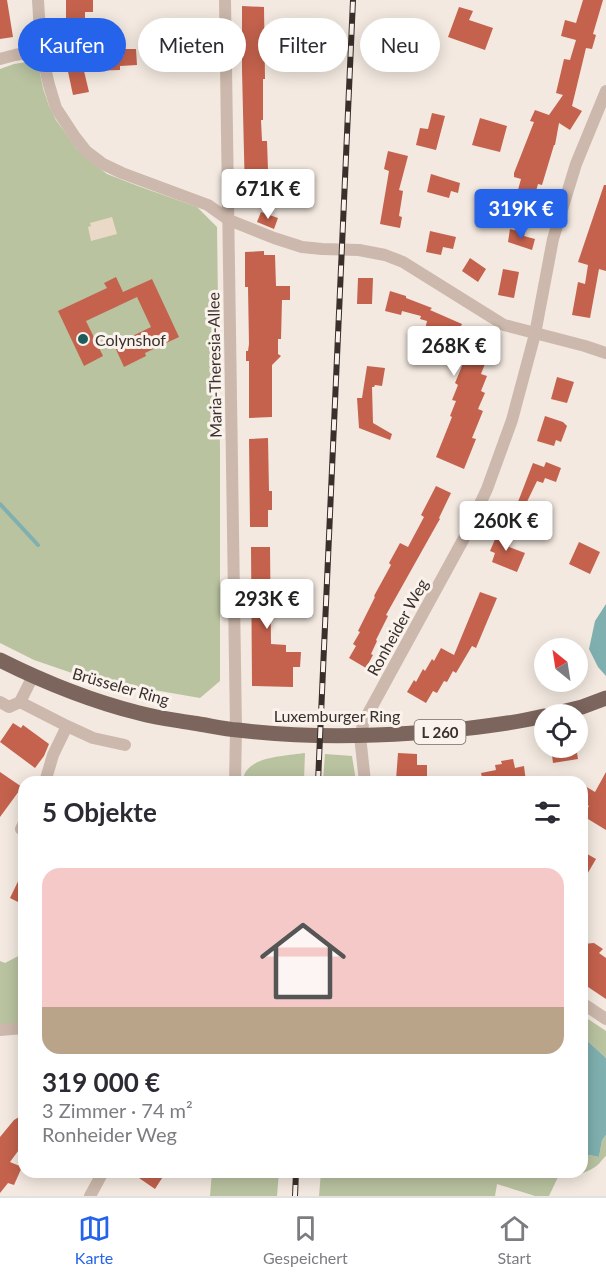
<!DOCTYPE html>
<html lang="de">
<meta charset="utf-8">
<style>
body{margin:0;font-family:Lato,sans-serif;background:#f2f2f3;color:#2b2b33;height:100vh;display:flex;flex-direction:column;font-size:22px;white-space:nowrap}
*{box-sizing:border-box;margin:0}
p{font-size:20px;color:#7c7c81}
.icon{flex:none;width:33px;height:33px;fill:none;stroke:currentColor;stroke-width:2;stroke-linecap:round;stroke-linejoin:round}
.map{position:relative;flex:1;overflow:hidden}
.side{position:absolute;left:18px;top:776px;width:570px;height:402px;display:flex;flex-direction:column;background:#fff;border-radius:18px;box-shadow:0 3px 15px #0003}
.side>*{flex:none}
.banner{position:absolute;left:18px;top:18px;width:570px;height:54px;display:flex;gap:12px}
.needle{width:39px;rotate:330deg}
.controls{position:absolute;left:534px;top:638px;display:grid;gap:12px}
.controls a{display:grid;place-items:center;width:54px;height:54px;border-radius:50%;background:#fff;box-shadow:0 3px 15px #0003;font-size:30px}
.price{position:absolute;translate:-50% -51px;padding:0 14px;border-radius:6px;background:#fff;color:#222;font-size:20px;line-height:39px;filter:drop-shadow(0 2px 3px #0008)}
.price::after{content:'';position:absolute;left:50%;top:36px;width:18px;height:14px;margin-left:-9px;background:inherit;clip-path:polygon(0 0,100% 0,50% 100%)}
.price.selected{background:#2563eb;color:#fff}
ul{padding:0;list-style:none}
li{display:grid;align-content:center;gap:12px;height:318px;padding:0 24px}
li+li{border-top:2px solid #e1e1e2}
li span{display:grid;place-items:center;height:186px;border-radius:18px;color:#555}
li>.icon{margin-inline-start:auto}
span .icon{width:108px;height:108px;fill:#fffc;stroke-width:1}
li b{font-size:26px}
h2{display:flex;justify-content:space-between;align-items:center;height:72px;padding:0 24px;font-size:26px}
.pill{padding:0 21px;border-radius:27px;background:#fff;box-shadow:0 3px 15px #0003;font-size:21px;line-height:54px}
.pill.selected{background:#2563eb;color:#fff}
.dock{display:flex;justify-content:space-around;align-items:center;height:84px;border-top:2px solid #e1e1e2;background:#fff;font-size:16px;color:#7c7c81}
.dock a{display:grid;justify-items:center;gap:3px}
.dock .selected{color:#2563eb}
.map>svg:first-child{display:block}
.green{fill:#b9c3a0}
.plaza{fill:#ebd9c8}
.water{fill:#7fb0af}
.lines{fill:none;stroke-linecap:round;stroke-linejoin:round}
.stream{stroke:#7fb0af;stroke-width:4}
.building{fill:#c4624d}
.minor{stroke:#ccb8ac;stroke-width:12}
.primary{stroke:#7b655c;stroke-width:15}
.rail-casing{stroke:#3a2f2b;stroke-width:6}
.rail{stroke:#faf3ed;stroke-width:4;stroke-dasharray:11;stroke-linecap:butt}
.poi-dot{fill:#205b5b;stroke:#faf3ed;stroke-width:2}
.labels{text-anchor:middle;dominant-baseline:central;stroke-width:6;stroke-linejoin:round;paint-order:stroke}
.shield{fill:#faf3ed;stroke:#746a65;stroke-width:1.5}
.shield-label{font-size:15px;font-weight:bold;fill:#3a2f2b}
.poi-label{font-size:16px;fill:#3a2f2b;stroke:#faf3ed;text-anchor:start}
.street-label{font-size:16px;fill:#3a2f2b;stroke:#faf3ed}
</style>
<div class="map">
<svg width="606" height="1196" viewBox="0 0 606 1196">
<rect width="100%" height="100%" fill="#f3e9e0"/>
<path class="green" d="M27,62L38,63L43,88L49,106L56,120L76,148L91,162L107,174L138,186L197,207L217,227L220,450V681L200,698L137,687L107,685L34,660L0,643V69L14,64Z
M305,753L304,781H243C244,756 286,756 305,753Z
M325,754L352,756L356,781H323Z
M24,953V1023L0,1025V961L5,963Z
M582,1015L606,1031V1058L582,1036Z
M606,1135V1156C602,1159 599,1165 595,1167C583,1175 572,1176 558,1177L549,1196H535L497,1184L495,1196H319L321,1172H582V1158L589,1155L599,1157L602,1140Z
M212,1172H279L277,1196H210Z"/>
<path class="plaza" d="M112,217L117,234L91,241L88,227L91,226L90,223Z"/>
<path class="water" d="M606,604V676L598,667L589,649L595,621Z
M582,1036L606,1058V1135L602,1140L599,1157L589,1155L582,1158V1106L584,1103L582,1099Z"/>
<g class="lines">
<path class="stream" d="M0,504L38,545"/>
</g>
<path class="building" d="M0,0H7L13,37L0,39Z
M66,0H93V12H85V42L66,41Z
M583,0H603L593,34L596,35L592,49L586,48L572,106L582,111L570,130L559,123L555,145H554L542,185L538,184L530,213L513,208L521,179L514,177V173L534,122L530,121L535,110L549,115L563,95L556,93L564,59L570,60L576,40L561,36L565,20L576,23Z
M242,6L264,7L265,79H263V120H261L262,141H267L268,170H264V195H245L242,70Z
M459,7L473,11L469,20L493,28L485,50L448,37Z
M124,49H136L137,65L120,66V70L84,71L89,92L73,95L67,67L98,60V57L124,56Z
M432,113L445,116L436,150L416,145L420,128L428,129Z
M480,118L507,126L500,152L472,145Z
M388,151L408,156L399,190L403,191L399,216L402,217L400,228L380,224L389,171L384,169Z
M431,174L460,183L458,193L451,191L449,198L427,192Z
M604,185H606V271L599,269L590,318L572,315L578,282L585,284L588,265L578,262Z
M261,212L278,218L274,229L257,222Z
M510,229L525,233L524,236L535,239L532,250L508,242Z
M430,231L456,237L453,249L443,247L441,255L426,252Z
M264,251V255H275L276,286H290V300H282L281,339H278V354L281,356L272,365V417L249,418V361H246V351H248L249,344L248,287H245V252Z
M470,258L486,269L478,282L462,271Z
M503,269L519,272L514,298L498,295Z
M116,277L123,292L152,279L179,337L145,353L146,356L124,367L114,345L151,327L137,297L86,321L103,356L84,366L58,311L107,288L104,283Z
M358,278H373L372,304H357Z
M390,291L406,296V298L432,308L430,310L462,324L461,326L476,332L473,339L492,346L481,374L487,376L481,391L485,393L478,409L483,411L472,438L476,439L464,469L436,457L452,417L450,416L456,401L452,400L458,385L455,383L467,354L456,350L457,348L424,334L427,321L420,319L421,316L402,311L401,315L385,311Z
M367,366L385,368L382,386L375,385L374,387H372L373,423L392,434L390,440L359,428L357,398H362Z
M557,377L574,382L567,403L551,399Z
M545,416L563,422L567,426L561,442L556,440L554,446L537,441Z
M268,438L269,491H272V510H268V527H250L249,439Z
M546,462L561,468L556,482L545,478L543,483L537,481L523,510L516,507L533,463L544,467Z
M436,486L451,493L439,518L440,519L437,524L386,615L388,616L376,640L377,641L371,654L373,655L366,668L349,658L356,646L353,644L360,632L358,631L375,597L374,596L391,565L389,563L400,543L408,547L424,517L421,515Z
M499,530L513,536L509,547L525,553L517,572L492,562L495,553L490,551Z
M579,542L600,552L590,574L569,564Z
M251,547H270L271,644L286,645V652H301L300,667H293V687L252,686Z
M480,592L497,598L476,648L472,646L456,673L453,671L447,682L444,681L437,693L433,691L426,703L407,692L414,680L416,682L423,669L425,671L432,659L434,661L441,648L454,655Z
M13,723L21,728L23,725L49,744L44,756L35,768L0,742Z
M551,747H576L578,759L553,763Z
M398,753L417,754V765H427V782H401V780H396Z
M513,759L515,768L524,766L526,782H483L481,773L496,770L495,765L502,764L501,761Z
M0,772L22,787L0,817Z
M606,772V830L583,816L589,806L582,802V792L585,786L595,792Z
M582,851L596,859L582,883Z
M24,869V905L10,898Z
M594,943L603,949L599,953L606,958V999L582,983V944Z
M24,1114V1143L10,1162L22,1167L14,1185L8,1183L0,1193V1137L14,1120Z
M143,1172H166L155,1189L139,1178Z"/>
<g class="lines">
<path class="minor" d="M38,0L41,50L49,85L56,108L75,137L86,151L103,164L122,173L208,205L229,220L274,238L302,247L322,249L359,250L385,255L403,262L504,325L585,346L606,353
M225,0L236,730L235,782
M0,59L15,55L41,50
M0,702L9,707L20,702L67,726L53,755L45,782
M20,702L33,676
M67,726L93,738L125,745
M365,782L360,736L364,721L463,540L487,489L512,420L535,334L553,239L576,164L606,91
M21,829L24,823
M582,1003L606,1019
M0,1030L24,1028
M90,1196L103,1172"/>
<path class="primary" d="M0,660C44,682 91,701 139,713C157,718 175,720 193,723C208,725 223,729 238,730C296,737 355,737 414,733C458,730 502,726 544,716
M553,714L582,707L606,698"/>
<defs>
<path id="rail" d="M318,782L353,0
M295,1196L296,1172"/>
</defs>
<use href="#rail" class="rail-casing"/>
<use href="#rail" class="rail"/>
</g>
<circle class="poi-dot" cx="83" cy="339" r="6"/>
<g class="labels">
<rect class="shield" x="414.5" y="720" width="51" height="24" rx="4.5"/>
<g class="shield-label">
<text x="440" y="732">L 260</text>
</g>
<g class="poi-label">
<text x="95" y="339">Colynshof</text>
</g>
<g class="street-label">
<text transform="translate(214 365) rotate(-91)">Maria-Theresia-Allee</text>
<text transform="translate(397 627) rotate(-61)">Ronheider Weg</text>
<text transform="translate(121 686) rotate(16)">Brüsseler Ring</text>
<text x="337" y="715">Luxemburger Ring</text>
</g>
</g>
</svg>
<div class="controls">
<a><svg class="needle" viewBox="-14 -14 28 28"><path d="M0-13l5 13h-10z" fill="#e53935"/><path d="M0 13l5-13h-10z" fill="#7c7c81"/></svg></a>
<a><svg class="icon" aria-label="locate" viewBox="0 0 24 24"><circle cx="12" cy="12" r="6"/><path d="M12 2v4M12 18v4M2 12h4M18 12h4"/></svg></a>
</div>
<b class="price" style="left:268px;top:220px">671K €</b>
<b class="price selected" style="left:521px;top:240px">319K €</b>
<b class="price" style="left:454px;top:377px">268K €</b>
<b class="price" style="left:506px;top:552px">260K €</b>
<b class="price" style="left:267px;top:630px">293K €</b>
<div class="banner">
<a class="pill selected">Kaufen</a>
<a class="pill">Mieten</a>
<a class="pill">Filter</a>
<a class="pill">Neu</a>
</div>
<section class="side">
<h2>5 Objekte<svg class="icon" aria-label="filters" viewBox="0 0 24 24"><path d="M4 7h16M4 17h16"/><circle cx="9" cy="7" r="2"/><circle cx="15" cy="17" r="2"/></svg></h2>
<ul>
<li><span style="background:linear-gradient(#f6c9c9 75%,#b9a48a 0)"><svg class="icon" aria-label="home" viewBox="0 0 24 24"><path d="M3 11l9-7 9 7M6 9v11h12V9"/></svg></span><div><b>319 000 €</b><p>3 Zimmer · 74 m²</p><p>Ronheider Weg</p></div></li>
</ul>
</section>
</div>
<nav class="dock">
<a class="selected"><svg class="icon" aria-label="map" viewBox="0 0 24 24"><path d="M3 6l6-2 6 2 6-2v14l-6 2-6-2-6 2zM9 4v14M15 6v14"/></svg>Karte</a>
<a><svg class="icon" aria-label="saved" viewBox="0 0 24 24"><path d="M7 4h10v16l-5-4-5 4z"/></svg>Gespeichert</a>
<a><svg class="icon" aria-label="home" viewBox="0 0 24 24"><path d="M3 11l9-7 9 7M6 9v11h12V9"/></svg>Start</a>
</nav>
